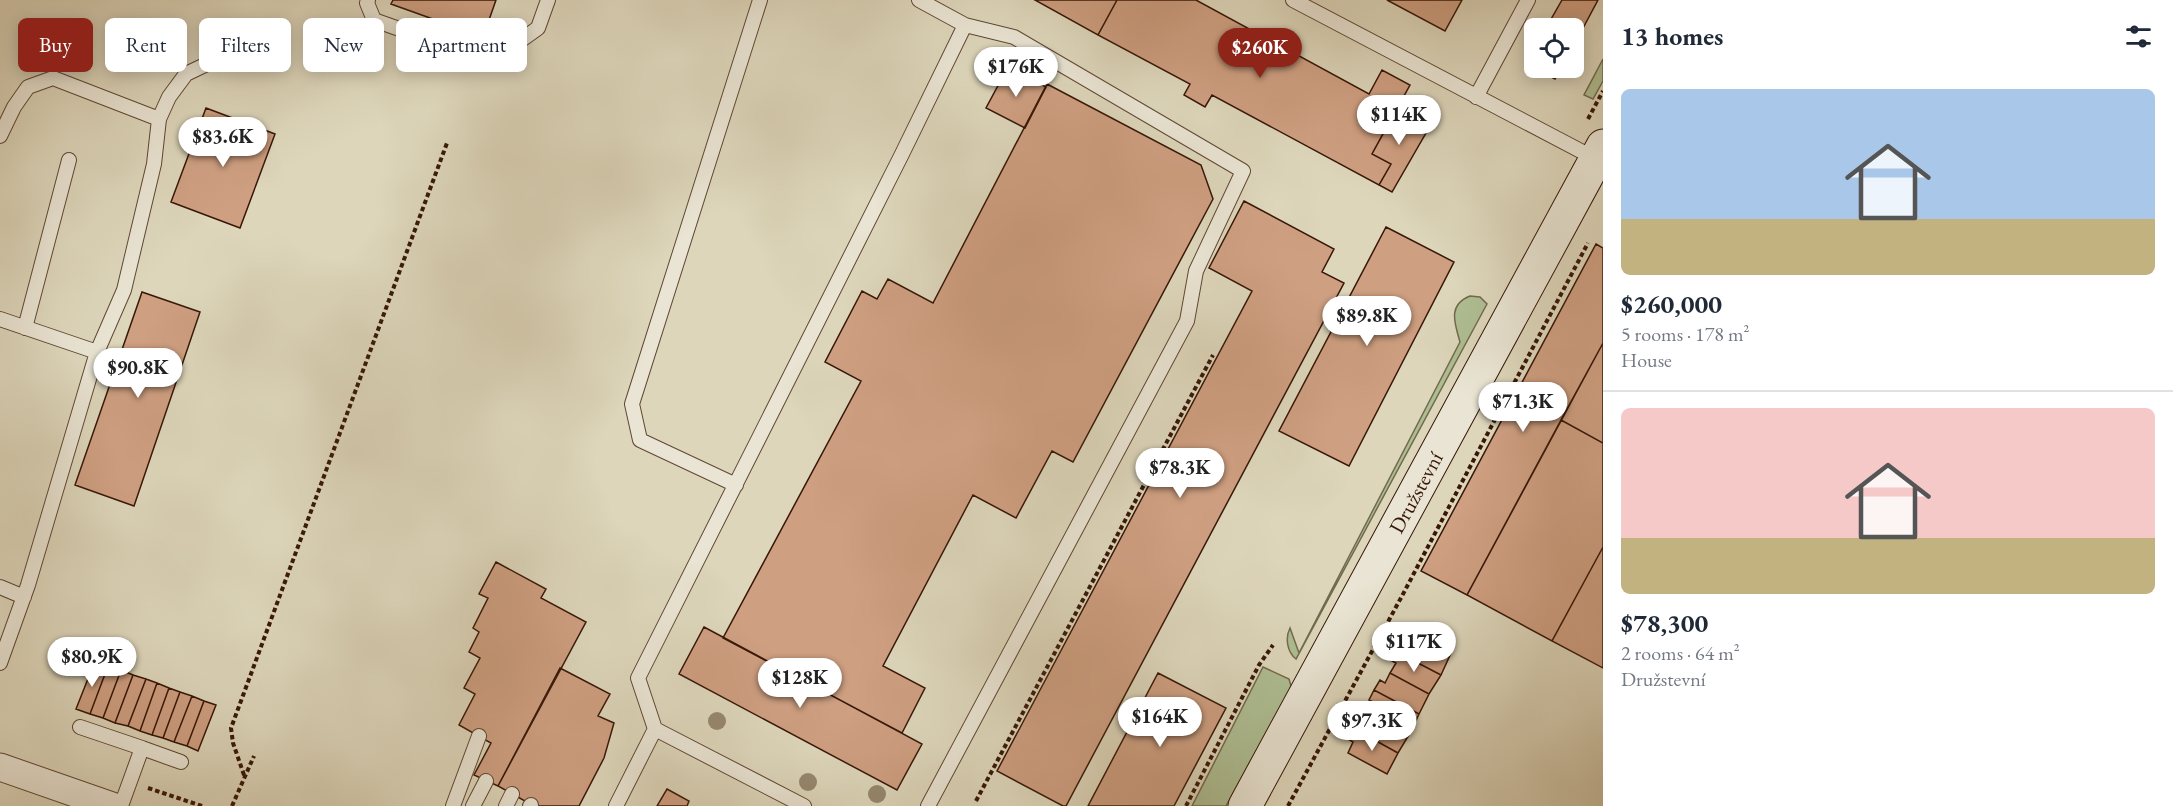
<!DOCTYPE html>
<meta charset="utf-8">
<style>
body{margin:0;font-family:"EB Garamond",serif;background:#f2f2f3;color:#1f2937;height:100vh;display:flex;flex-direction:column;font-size:22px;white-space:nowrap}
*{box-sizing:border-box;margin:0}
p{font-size:20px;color:#747a83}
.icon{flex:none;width:33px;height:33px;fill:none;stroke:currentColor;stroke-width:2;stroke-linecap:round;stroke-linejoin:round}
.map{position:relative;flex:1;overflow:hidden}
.details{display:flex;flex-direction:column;background:#fff;width:570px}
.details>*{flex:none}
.hud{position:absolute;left:18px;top:18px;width:570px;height:54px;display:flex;gap:12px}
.buttons{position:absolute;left:1524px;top:18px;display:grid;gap:12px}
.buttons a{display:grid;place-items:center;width:60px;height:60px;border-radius:9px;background:#fff;box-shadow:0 3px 15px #0003;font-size:30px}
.price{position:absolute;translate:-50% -51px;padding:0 14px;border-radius:21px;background:#fff;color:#222;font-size:20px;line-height:39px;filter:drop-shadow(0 2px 3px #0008)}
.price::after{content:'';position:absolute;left:50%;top:36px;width:18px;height:14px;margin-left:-9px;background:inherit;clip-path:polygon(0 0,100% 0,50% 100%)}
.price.current{background:#8f2418;color:#fff}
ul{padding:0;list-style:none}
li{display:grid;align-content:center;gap:12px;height:318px;padding:0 18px}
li+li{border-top:2px solid #e0e1e3}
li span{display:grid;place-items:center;height:186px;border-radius:9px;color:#555}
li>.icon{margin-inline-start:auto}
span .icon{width:108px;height:108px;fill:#fffc;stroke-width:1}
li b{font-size:26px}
h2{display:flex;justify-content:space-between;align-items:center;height:72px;padding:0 18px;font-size:26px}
.tag{padding:0 21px;border-radius:9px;background:#fff;box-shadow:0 3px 15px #0003;font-size:21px;line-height:54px}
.tag.current{background:#8f2418;color:#fff}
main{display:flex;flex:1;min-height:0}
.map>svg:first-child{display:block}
.green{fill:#aebe93;stroke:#726a4d;stroke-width:1.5}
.building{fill:#ce9f81;stroke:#371707;stroke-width:1.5}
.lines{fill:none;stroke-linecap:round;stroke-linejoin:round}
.lane-casing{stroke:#604734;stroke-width:16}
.street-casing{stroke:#604734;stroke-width:29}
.secondary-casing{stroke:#371707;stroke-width:35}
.path{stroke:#371707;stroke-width:4;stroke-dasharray:4.5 3;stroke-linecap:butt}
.lane{stroke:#e9e4d3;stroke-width:14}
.street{stroke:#e9e4d3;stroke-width:27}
.secondary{stroke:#e9e4d3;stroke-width:33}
.tree{fill:#96886f}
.labels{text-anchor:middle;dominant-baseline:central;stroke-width:4.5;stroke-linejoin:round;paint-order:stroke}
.street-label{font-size:21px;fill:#371707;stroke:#e9e4d3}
</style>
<main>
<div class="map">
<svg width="1603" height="806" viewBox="0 0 1603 806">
<rect width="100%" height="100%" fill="#ddd6bb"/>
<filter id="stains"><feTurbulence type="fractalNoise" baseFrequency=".00333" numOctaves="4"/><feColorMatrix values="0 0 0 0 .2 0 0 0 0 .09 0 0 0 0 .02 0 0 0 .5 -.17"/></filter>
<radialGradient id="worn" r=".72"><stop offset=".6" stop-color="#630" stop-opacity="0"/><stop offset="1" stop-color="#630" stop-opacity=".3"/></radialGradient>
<path class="green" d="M1603,59V81L1593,99L1584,95Z
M1470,296L1480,297L1487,304L1296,659C1287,652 1285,638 1290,628L1299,653L1460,342C1455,324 1447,305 1470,296Z
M1263,667L1289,679L1291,686L1289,691L1226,806H1192Z"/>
<path class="building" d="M393,0H496L483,37L391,4Z
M1035,0H1117L1098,35Z
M1117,0H1196L1369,94L1382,70L1410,85L1372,154L1391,164L1379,185L1212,95L1205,107L1184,95L1190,84L1098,35Z
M1387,0H1462L1445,31Z
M1562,0H1598L1574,45V28H1546Z
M1534,50V68H1562L1555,79L1527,64Z
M1008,67L1046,87L1025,128L986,108Z
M1047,84L1201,165L1213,199L1073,462L1052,451L1016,518L973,495L883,666L925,688L902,733L723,638L861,381L825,362L862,291L877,299L888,279L933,303Z
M206,108L275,134L240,228L171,202Z
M1397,108L1430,126L1392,192L1379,185L1391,164L1372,154Z
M1244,201L1334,249L1322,272L1344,283L1066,806H1063L997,771L1252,291L1209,268Z
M1386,227L1454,262L1349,466L1279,431Z
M1596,244L1603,248V343L1467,595L1421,571Z
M142,292L200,312L134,506L75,485Z
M1603,343V443L1561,420Z
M1561,420L1603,443V547L1552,641L1467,595Z
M1603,547V668L1552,641Z
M496,562L546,589L541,598L586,622L498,786L474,775L491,743L459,725L475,694L464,688L480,658L469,652L479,632L473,628L488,598L479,594Z
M704,627L922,744L897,790L679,674Z
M1412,632L1451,653L1441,675L1395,651L1401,641L1406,643Z
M1395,651L1441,675L1429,694L1390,673L1396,663L1390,660Z
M95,661L108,666L90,714L76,709Z
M108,666L121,670L103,718L90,714Z
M560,668L610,694L598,716L614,723L604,758L579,806H534L498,786Z
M121,670L133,675L115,723L103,718Z
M1158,673L1226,708L1174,806H1088Z
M1390,673L1429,694L1419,714L1374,690L1380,680L1385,683Z
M133,675L146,679L128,726L115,723Z
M146,679L157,683L140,731L128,726Z
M157,683L169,688L152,735L140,731Z
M169,688L180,692L163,738L152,735Z
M1374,690L1419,714L1410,733L1369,713L1375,703L1369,700Z
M180,692L192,696L174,742L163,738Z
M192,696L204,701L187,746L174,742Z
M204,701L216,705L198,751L187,746Z
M1369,713L1410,733L1398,753L1353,728L1360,718L1365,721Z
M1353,728L1398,753L1387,774L1348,753L1353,742L1348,739Z
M667,789L689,801L687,806H657Z"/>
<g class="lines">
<defs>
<path id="lane" d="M368,0L367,3L374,20L478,57L506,51L538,28L548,0
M1293,0L1596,159
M1476,97L1528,0
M0,136L14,107L28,87L53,78L159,119
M0,319L97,352L124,290L154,164L159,119L169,97L186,74L211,62L232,60
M25,328L69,160
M736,485L640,440L632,404L760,0
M0,587L24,597
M0,663L28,585L97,352
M80,727L142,748L121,806
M142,748L181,762
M453,806L479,736
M473,806L486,781
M506,806L512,794
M530,806L531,805
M616,806L655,729
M804,806L655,729L638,678L902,154L965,25L919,0
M928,806L1187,321L1196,271L1243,171L1014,37L965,25"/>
<path id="street" d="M0,767L112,806"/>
<g id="secondary">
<path id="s1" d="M1245,806L1603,146"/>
</g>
</defs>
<use href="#lane" class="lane-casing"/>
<use href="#street" class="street-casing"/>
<use href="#secondary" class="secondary-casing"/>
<path class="path" d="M1588,119L1603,91
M244,775L233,743L231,728L447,143
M148,788L202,806
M976,801L1213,355
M232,806L254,756
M1186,806L1259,665L1273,645
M1288,806L1402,596L1588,243"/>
<use href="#lane" class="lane"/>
<use href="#street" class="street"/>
<use href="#secondary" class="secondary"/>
</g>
<g class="tree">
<circle cx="717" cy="721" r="9"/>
<circle cx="808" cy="782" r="9"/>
<circle cx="877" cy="794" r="9"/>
</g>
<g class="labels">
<g class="street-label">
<text stroke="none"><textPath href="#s1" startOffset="357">Družstevní</textPath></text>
</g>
</g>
<rect width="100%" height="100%" filter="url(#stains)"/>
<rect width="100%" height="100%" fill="url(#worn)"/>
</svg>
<div class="buttons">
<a><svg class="icon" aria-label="locate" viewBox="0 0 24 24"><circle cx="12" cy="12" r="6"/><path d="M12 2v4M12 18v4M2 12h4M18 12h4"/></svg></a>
</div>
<b class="price current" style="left:1260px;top:79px">$260K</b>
<b class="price" style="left:1016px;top:98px">$176K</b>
<b class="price" style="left:1399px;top:146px">$114K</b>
<b class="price" style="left:223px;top:168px">$83.6K</b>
<b class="price" style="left:1367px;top:347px">$89.8K</b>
<b class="price" style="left:138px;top:399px">$90.8K</b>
<b class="price" style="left:1523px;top:433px">$71.3K</b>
<b class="price" style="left:1180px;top:499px">$78.3K</b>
<b class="price" style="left:1414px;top:673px">$117K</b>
<b class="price" style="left:92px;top:688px">$80.9K</b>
<b class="price" style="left:800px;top:709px">$128K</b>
<b class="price" style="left:1160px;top:748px">$164K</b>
<b class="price" style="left:1372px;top:752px">$97.3K</b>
<div class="hud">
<a class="tag current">Buy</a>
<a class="tag">Rent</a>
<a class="tag">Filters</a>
<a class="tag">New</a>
<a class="tag">Apartment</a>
</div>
</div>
<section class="details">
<h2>13 homes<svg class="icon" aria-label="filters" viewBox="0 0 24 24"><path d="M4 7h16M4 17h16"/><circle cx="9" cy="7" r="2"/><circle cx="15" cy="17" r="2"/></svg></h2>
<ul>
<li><span style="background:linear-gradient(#a9c7e8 70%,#c2b280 0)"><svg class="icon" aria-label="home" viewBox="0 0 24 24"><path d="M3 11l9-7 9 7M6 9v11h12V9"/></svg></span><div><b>$260,000</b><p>5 rooms · 178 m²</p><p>House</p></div></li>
<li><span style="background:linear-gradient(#f6c9c9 70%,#c2b280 0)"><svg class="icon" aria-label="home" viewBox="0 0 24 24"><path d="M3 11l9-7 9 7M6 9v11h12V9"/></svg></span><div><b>$78,300</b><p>2 rooms · 64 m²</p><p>Družstevní</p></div></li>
</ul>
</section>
</main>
